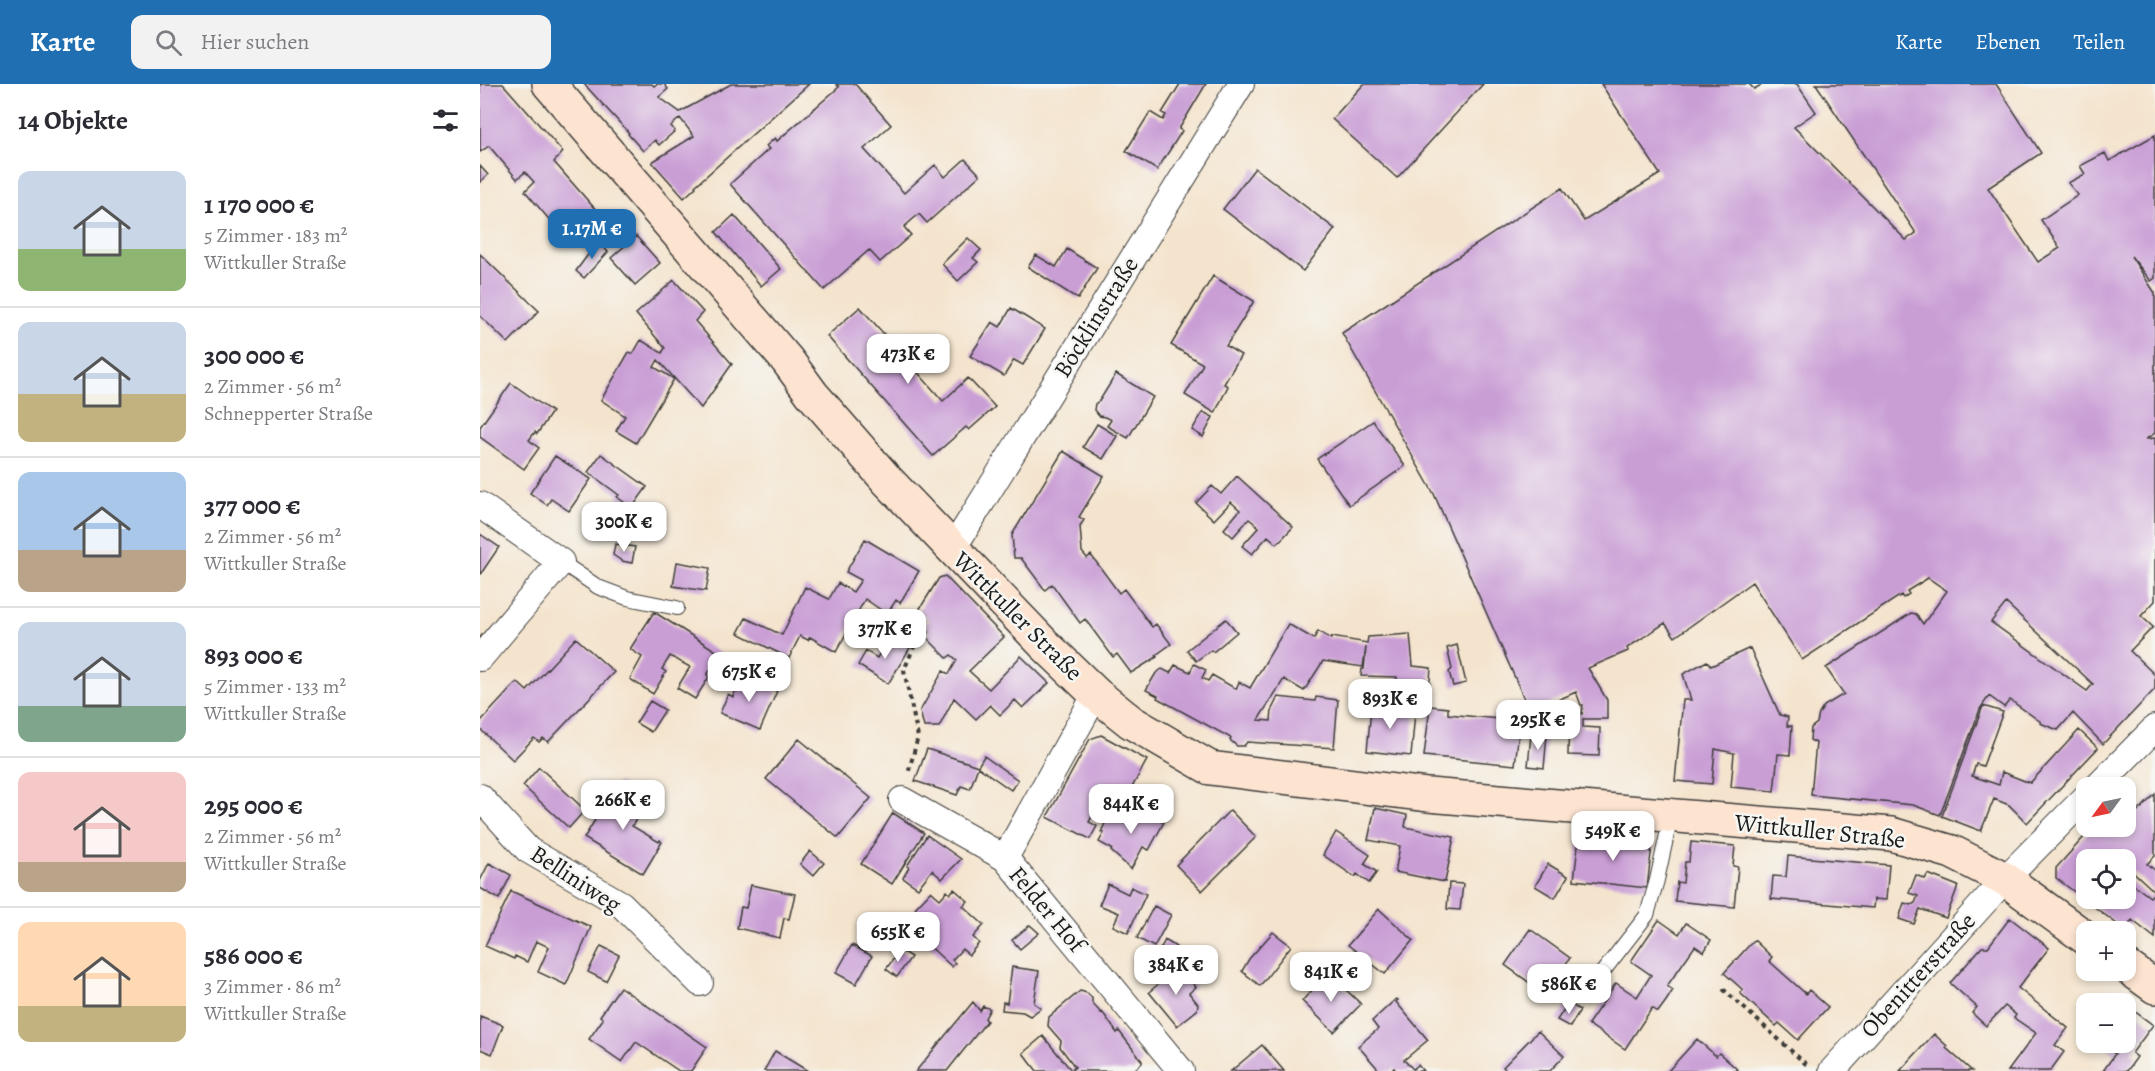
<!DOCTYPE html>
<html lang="de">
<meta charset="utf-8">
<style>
body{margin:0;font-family:Alegreya,serif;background:#f2f2f3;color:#2b2b33;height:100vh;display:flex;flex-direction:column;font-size:22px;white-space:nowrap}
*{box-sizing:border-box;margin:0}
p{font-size:20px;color:#7c7c81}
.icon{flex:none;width:33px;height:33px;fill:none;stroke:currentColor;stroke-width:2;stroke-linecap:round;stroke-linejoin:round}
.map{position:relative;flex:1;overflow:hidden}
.side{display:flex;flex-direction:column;background:#fff;width:480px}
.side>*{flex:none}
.needle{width:39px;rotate:237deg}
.buttons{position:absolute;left:1596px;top:693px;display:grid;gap:12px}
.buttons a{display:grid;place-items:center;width:60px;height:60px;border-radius:12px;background:#fff;box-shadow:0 3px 9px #0003;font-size:30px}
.price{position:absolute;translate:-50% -51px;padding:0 14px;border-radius:12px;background:#fff;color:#222;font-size:20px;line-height:39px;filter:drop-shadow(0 2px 3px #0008)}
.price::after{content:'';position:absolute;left:50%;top:36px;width:18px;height:14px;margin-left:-9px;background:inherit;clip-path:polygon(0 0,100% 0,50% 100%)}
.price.selected{background:#1f6fb2;color:#fff}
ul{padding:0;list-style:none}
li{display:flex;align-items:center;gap:18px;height:150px;padding:0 18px}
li+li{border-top:2px solid #e1e1e2}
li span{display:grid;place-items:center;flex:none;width:168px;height:120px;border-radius:12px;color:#555}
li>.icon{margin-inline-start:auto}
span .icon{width:72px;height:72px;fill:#fffc;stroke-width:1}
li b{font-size:26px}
h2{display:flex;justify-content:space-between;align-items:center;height:72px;padding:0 18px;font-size:26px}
header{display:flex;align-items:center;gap:36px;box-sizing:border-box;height:84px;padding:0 30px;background:#1f6fb2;color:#fff}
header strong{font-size:28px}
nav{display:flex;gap:33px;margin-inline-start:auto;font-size:21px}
.search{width:420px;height:54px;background:#f2f2f3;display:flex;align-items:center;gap:15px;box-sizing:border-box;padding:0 21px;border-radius:12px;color:#7c7c81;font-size:22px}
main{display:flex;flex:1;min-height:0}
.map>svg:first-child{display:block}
.building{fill:#c99ed5;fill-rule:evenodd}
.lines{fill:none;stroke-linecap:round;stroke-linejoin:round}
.service-casing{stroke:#3c3a37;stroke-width:16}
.minor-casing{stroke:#3c3a37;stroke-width:28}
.secondary-casing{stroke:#3c3a37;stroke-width:36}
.path{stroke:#3c3a37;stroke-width:4;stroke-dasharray:4.5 4.5;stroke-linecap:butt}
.service{stroke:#fff;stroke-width:14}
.minor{stroke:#fff;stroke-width:26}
.secondary{stroke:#fde4d1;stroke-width:33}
.labels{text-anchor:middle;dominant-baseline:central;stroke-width:5;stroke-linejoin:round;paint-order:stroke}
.street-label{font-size:24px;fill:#1c1c1c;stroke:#f6f6f2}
</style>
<header>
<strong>Karte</strong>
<div class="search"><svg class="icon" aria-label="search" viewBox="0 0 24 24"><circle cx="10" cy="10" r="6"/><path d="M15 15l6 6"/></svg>Hier suchen</div>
<nav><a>Karte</a><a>Ebenen</a><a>Teilen</a></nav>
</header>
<main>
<section class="side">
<h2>14 Objekte<svg class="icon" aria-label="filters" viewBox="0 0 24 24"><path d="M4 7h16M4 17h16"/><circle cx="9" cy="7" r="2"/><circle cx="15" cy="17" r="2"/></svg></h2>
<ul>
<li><span style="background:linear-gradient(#c9d6e8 65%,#8fb573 0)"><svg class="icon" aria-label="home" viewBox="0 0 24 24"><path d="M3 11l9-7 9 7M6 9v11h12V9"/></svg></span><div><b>1 170 000 €</b><p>5 Zimmer · 183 m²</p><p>Wittkuller Straße</p></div></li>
<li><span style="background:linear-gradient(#c9d6e8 60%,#c2b280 0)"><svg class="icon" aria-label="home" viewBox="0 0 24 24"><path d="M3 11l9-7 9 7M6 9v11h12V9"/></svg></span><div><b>300 000 €</b><p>2 Zimmer · 56 m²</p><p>Schnepperter Straße</p></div></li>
<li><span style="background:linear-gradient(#a9c7e8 65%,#b9a48a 0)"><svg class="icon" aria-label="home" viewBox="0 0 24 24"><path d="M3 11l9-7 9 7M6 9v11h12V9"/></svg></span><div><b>377 000 €</b><p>2 Zimmer · 56 m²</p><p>Wittkuller Straße</p></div></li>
<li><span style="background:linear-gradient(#c9d6e8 70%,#7fa58c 0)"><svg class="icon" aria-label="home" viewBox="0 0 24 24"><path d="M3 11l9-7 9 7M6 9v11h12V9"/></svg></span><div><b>893 000 €</b><p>5 Zimmer · 133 m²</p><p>Wittkuller Straße</p></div></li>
<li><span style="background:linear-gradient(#f6c9c9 75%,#b9a48a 0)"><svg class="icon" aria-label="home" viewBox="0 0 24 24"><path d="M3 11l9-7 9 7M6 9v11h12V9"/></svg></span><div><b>295 000 €</b><p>2 Zimmer · 56 m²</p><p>Wittkuller Straße</p></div></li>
<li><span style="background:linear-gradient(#ffd9b3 70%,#c2b280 0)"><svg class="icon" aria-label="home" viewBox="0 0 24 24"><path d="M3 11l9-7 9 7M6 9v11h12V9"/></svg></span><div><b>586 000 €</b><p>3 Zimmer · 86 m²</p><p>Wittkuller Straße</p></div></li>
</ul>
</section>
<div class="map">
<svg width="1675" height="987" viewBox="0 0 1675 987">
<rect width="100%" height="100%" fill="#f6f6f2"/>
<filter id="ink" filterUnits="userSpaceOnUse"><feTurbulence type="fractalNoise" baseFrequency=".0167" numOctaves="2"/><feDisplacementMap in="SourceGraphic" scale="12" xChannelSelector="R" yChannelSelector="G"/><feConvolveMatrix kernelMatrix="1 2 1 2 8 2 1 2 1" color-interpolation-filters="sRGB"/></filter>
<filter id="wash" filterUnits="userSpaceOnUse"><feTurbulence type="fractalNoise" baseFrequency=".008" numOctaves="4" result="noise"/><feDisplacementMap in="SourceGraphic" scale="24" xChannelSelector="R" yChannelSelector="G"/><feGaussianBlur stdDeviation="1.35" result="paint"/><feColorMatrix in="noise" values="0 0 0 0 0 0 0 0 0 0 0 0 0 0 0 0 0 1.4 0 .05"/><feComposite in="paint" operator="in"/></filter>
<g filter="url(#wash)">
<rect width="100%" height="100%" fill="#f4e4cd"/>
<g id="blocks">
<path class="building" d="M0,0H23L83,68L74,78L116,126L84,153L45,107L54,98L45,88L37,95L9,62L0,68Z
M104,0H172L174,2L177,0H184L188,5L179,13L200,28L251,0H329L215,102L216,103L204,114L172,78L214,52L200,34L191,42L195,47L179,61L175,56L163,67L148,50L149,49Z
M356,0H375L411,41L384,65L424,109L455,81L465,93L485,75L500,91L447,139L439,130L424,143L431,151L400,178L389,166L344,206L250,100L289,65L286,62L295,54L297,57L359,3Z
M700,0H726L699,45L702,47L677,86L646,67L670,28L683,36L686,31L682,29Z
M884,0H1003L917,94L852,35Z
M1121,0H1269L1274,5L1283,0H1317L1336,28L1314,43L1426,156L1436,149L1336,0H1516L1561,69L1508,104L1558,178L1580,164L1561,136L1598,111L1588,99L1605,90L1600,82L1625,69L1629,77L1675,51V194L1671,197L1651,172L1675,209V349L1666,355L1675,354V517L1661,532L1673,543L1650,567L1675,591V605L1623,660L1593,629L1578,646L1560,639L1561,638L1530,616L1524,623L1509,612L1500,625L1460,731L1433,721L1331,711L1336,659L1330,656L1331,644L1337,639L1339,630L1344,622L1364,610L1346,584L1431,529L1436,530L1443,540L1467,507L1448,494L1427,507L1429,510L1423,514L1421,511L1322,576L1272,498L1195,553L1185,539L1147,564L1148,567L1108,584L1127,616V635H1103V643L1120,644L1119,672L1088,671L1089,629L1102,630L1103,621H1101L1096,608L1050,628L954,410L862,249L1082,104L1104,137L1180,90ZM1526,519L1613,600L1607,607L1511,538Z
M0,82L8,91L0,98Z
M775,84L855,145L823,187L743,125Z
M254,131L301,185L281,202L236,148Z
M156,152L180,179L155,201L131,174Z
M488,154L501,166L493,174L498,178L478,197L462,180Z
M118,157L128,168L104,194L96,187Z
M587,165L617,184L598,215L548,183L556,171L576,183Z
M0,170L59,227L28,259L0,232Z
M733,192L774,217L746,262L761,271L744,300L748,302L735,329L705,311L723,280L691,261Z
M194,196L223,228L215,237L252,280L221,324L178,276L174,283L194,295L156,359L136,347L145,332L121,316L149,268L153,270L161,256L182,269L185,264L156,230Z
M380,223L463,317L488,294L515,323L489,346L486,343L453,372L347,252Z
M531,224L565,245L543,281L534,276L524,292L490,272L512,238L520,243Z
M636,290L673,313L648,354L627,342L631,336L625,333L619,332L614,326L615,320L620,316Z
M31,299L72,328L57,350L55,348L49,356L59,364L44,385L0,353V343Z
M723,328L733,333L723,353L712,346Z
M893,337L925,382L869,421L837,375Z
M617,340L637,352L623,375L603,363Z
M583,367L624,392L599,433L604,436L600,442L602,468L607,474L611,471L639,509L644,505L672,543L676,540L691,560L676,571L677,573L651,589L637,570L633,573L605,535L600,539L572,500L565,506L541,474H534L532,451Z
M121,370L167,403L152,424L137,413L139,411L108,388Z
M75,372L111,395L89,427L71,415L67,421L50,409Z
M757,392L813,443L797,460L788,452L772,470L762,462L779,443L769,435L753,453L744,445L760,426L751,418L734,436L716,419L732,402L741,410Z
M0,450L19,463L0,491Z
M385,455L439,487L420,519L416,516L407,530L385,515L356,568L330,553L328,556L320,552L309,574L258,549L266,534L302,551L325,503L349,515L358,499L373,508L381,496L366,488Z
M135,460L155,463L152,479L142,477L133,471Z
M197,478L230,484L226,507L193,502Z
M465,492L524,553L489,587L509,605L541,572L569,599L543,624L535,616L520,631L510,621L496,635L474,614L459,643H444L440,627L463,587L469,590L477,576L471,571L467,574L446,553L449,548L444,543L448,535L439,526L459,494Z
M174,528L241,570L227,591L229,593L215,615L197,604L210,583L190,572L182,585L186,588L173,610L150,595L162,573L150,565Z
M746,535L757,548L733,568L731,566L716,577L707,566Z
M808,540L834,555L838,547L851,555L852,553L887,559L888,553L930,550L933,582L951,584L949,608L935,607L934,604L929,608L918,609L917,593L881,592L882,585H884L886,563L883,583L843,577L824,607L804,595L778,636L791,637L792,625L798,613L835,617L836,613L858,616L854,664L767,658L764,662H757L750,656L751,654L677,614L678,612L666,606L676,589L682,585L690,589L695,581L710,588L714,580L726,586L722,594L728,597L732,591L756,605L759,598L770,604Z
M410,552L430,564L408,600L378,581L386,567L397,574Z
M96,554L134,588L68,658L63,654L59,658L54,654L33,676L0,645V638L37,598L47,607Z
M977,561L986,599L973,602L969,588L972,585L967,564Z
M1270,564L1300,631L1308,633L1307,642H1312L1310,671L1298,670L1294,707L1251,703L1254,669L1235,665L1232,700L1195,697L1203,616H1211L1203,590L1227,577L1231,582Z
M262,591L297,607L280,646L240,629L248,610L253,613Z
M896,612L910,614L909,627L935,629L931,672L887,667L891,625H894Z
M170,617L185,626L171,648L156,639Z
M950,622L968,624V630L1019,635L1020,628L1041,630L1035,681L944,672Z
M1503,622L1523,628L1503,682L1496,680L1492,692L1519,701L1522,688L1550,699L1599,646L1618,664L1547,739L1529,721L1514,715L1501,747L1462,732Z
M1051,650L1067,651L1064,684L1048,682Z
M621,651L667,676L640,725L622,714L609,738L617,742L610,755L567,733L610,655Z
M319,655L391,714L358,754L286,695Z
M447,665L498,682L504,672L538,696L531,706L498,683L490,705L481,702L477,711L435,697Z
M59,683L105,726L89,744L43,702Z
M138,698L162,712L152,729L158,732L152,742L179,758L180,756L182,758L163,790L104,754Z
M1675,710V772L1667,780L1675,786V854L1652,836L1645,846L1576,794V784L1614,742H1627L1636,750L1646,742V740ZM1606,776H1646V785L1648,783L1675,808L1670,813L1646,795V814H1606Z
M655,722L684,738L669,766L663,763L651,785L631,767L632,765L619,758L624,749L621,748L629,731L645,739Z
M895,724L927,731L925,743L974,753L965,798L915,788L920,762L888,756Z
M750,726L776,753L722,807L696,781Z
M413,729L444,749L412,800L381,780Z
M856,748L890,771L884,780L897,788L889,799L877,790L875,793L843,771Z
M447,751L481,775L462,795L452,786L438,804L423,794L429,783L427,782Z
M1099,752L1172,761L1167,804L1094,796Z
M1211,758L1255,762L1253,782L1258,783L1254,823L1195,817L1197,798L1203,799L1205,778H1209Z
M330,767L344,779L333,792L320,780Z
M1308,772L1409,781L1406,816L1394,815L1393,824L1291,815L1293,792L1306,793Z
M9,779L31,791L19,815L0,804V797Z
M1068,780L1088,792L1075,814L1055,802Z
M1448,790L1478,802L1466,834L1440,825L1434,840L1419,835L1424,819L1431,821L1435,819L1438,812L1429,809L1436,791L1445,795Z
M969,799L983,800L980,826L967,825Z
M628,800L648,810L651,803L666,810L648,849L633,842L639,829L619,821Z
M271,801L315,810L309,835L304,834L300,854L257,844L261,823L266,824Z
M474,805L488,817L483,822L504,841L493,853L499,859L489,871L482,865L472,876L475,879L472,883L444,857L447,854L435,842L444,832L435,824L451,807L460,815L467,807L470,810Z
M31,807L111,843L86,901L58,888L69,863L56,857L47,878L35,872L34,875L5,862Z
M674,822L691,831L674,863L657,854Z
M899,825L933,856L905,890L868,861Z
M1530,834L1569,864L1538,904L1588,944L1575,961L1584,968L1570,987H1528L1556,949L1534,934L1536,931L1525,922L1506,942L1492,929L1497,923L1470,899L1502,863H1508Z
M1179,836L1199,850L1206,839L1231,856L1224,868L1215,862L1187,902L1193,906L1186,917L1178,928L1172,924L1145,965L1108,940L1136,899L1157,913L1171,891L1151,877Z
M550,841L559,849L540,865L532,856Z
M1050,845L1090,874L1065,910L1025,881Z
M793,848L811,862L780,902L762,887L769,875Z
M685,856L696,863L684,885L673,879Z
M1274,856L1292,873L1289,877L1326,910L1329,906L1348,923L1318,956L1299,939L1296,942L1260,909L1263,906L1244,889Z
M372,861L392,872L376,900L356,889Z
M121,862L139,871L126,897L108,888Z
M420,866L431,873L417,893L406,885Z
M532,883L559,887L554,919L561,924L550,932L543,928L522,926L523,918L527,919Z
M699,883L716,903L709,909L718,920L717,926L697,942L669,908Z
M848,889L881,920L854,948L822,917Z
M140,903L227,963L211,987H199L156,958L142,978L109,955L123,935L120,932Z
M600,907L607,909L612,914V919L621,929L622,928L626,933L637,949L639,947L662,977V979L653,987H557L543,969L563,952L591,986L595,983L580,963L581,957L568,942L569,933Z
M916,915L918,916L916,918L948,956L924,976L933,985L938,981L943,987H916L914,984L911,987H900L878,962L898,945L892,937Z
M493,918L500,927L503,922L510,925L505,934L507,937L467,987H436Z
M1088,919L1100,926L1090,943L1077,936Z
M1646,921L1673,941L1652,969L1657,973L1647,987H1623L1635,970L1625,962L1627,958H1646Z
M0,932L23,941L12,970L0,965Z
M1058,947L1084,972L1070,987H1027L1023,983Z
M1454,950L1467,962L1466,964L1492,987H1420Z
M1217,955L1236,972L1239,969L1259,987H1188Z
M782,961L804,987H751Z
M295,967L328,987H284Z"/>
</g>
</g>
<g filter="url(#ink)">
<use href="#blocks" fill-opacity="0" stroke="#3c3a37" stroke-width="1.5"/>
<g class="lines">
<defs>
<path id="service" d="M81,478L118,503L147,514L197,524
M1111,903L1167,831L1177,796L1191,732"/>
<path id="minor" d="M0,421L81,478L0,574
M472,466L761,0
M1616,704L1675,644
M0,713L48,766L141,820L220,899
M422,716L525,774L701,987
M525,774L616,610
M1352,987L1525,795L1606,713"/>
<path id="secondary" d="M69,0L307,276L332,310L406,395L564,560L616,610L651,638L730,684L948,711L1411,750L1472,768L1525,795L1606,854
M1646,882L1675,903"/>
</defs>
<use href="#service" class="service-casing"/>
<use href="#minor" class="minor-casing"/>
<use href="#secondary" class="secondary-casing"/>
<path class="path" d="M417,544L436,558L424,586L438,653L428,690
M1243,905L1327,981"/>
<use href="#service" class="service"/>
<use href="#minor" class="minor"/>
<use href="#secondary" class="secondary"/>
</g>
</g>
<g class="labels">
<g class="street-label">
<text transform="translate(616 233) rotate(-58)">Böcklinstraße</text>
<text transform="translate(538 532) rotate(45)">Wittkuller Straße</text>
<text transform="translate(1340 747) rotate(6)">Wittkuller Straße</text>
<text transform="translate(96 795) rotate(33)">Belliniweg</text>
<text transform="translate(567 825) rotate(50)">Felder Hof</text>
<text transform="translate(1438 891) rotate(-48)">Obenitterstraße</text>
</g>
</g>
</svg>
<div class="buttons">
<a><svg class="needle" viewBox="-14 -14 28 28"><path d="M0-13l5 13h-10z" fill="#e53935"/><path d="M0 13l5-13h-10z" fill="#7c7c81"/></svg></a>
<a><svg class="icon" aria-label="locate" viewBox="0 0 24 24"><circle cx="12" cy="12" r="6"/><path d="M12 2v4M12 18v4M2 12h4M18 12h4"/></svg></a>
<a>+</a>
<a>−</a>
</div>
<b class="price selected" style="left:112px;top:176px">1.17M €</b>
<b class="price" style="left:428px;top:301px">473K €</b>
<b class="price" style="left:144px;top:469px">300K €</b>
<b class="price" style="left:405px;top:576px">377K €</b>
<b class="price" style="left:269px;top:619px">675K €</b>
<b class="price" style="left:910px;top:646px">893K €</b>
<b class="price" style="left:1058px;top:667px">295K €</b>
<b class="price" style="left:143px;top:747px">266K €</b>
<b class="price" style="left:651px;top:751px">844K €</b>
<b class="price" style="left:1133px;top:778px">549K €</b>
<b class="price" style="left:418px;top:879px">655K €</b>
<b class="price" style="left:696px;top:912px">384K €</b>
<b class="price" style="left:851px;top:919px">841K €</b>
<b class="price" style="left:1089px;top:931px">586K €</b>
</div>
</main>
